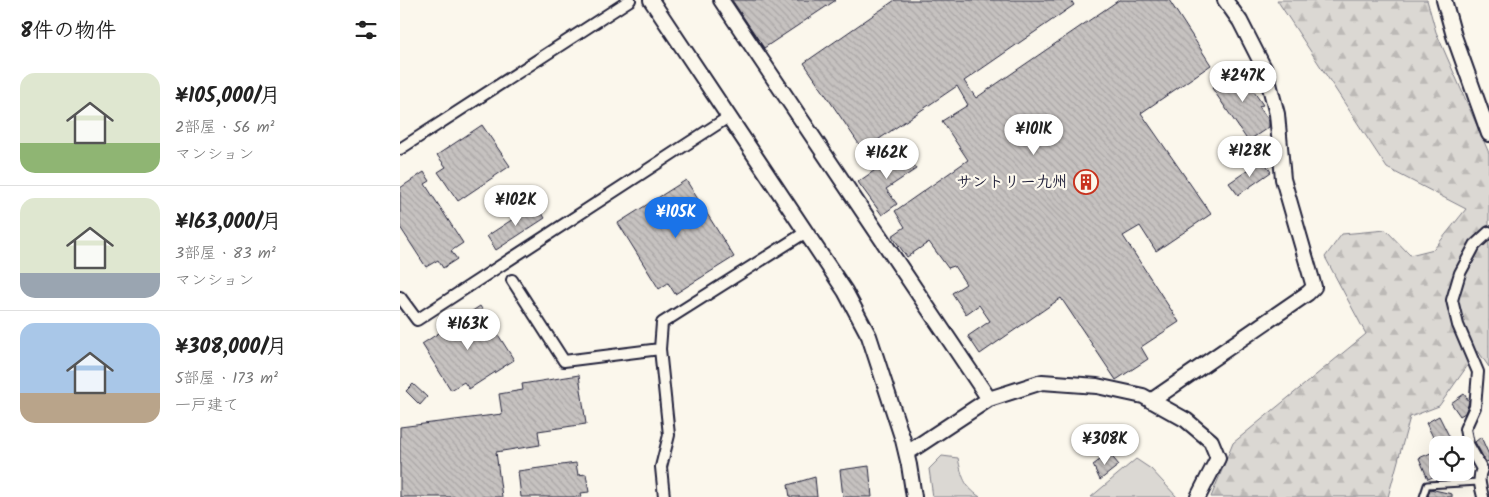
<!DOCTYPE html>
<html lang="ja">
<meta charset="utf-8">
<style>
body{margin:0;font-family:Kalam,"Klee One",sans-serif;background:#f2f2f2;color:#222;height:100vh;display:flex;flex-direction:column;font-size:19px;white-space:nowrap}
*{box-sizing:border-box;margin:0}
p{font-size:16px;color:#767676}
.icon{flex:none;width:28px;height:28px;fill:none;stroke:currentColor;stroke-width:2;stroke-linecap:round;stroke-linejoin:round}
.map{position:relative;flex:1;overflow:hidden}
.sheet{display:flex;flex-direction:column;background:#fff;width:400px}
.sheet>*{flex:none}
.fabs{position:absolute;left:1029px;top:436px;display:grid;gap:10px}
.fabs a{display:grid;place-items:center;width:45px;height:45px;border-radius:10px;background:#fff;box-shadow:0 5px 20px #0002;font-size:25px}
.price{position:absolute;translate:-50% -42px;padding:0 11px;border-radius:18px;background:#fff;color:#222;font-size:16px;line-height:32px;filter:drop-shadow(0 1px 2px #0008)}
.price::after{content:'';position:absolute;left:50%;top:30px;width:15px;height:11px;margin-left:-8px;background:inherit;clip-path:polygon(0 0,100% 0,50% 100%)}
.price.on{background:#1a73e8;color:#fff}
ul{padding:0;list-style:none}
li{display:flex;align-items:center;gap:15px;height:125px;padding:0 20px}
li+li{border-top:1px solid #e0e0e0}
li span{display:grid;place-items:center;flex:none;width:140px;height:100px;border-radius:15px;color:#555}
li>.icon{margin-inline-start:auto}
span .icon{width:60px;height:60px;fill:#fffc;stroke-width:1}
li b{font-size:21px}
h2{display:flex;justify-content:space-between;align-items:center;height:60px;padding:0 20px;font-size:21px}
main{display:flex;flex:1;min-height:0}
.map>svg:first-child{display:block}
.grass{fill:#dbd8d3;stroke:#7e7d87}
.forest{fill:url(#forest-firs);stroke:#7e7d87}
.building{fill:url(#building-back-hatch);stroke:#22223b}
.lines{fill:none;stroke-linecap:round;stroke-linejoin:round}
.lane-casing{stroke:#22223b;stroke-width:9}
.street-casing{stroke:#22223b;stroke-width:14}
.secondary-casing{stroke:#22223b;stroke-width:18}
.lane{stroke:#fbf7ec;stroke-width:5}
.street{stroke:#fbf7ec;stroke-width:10}
.secondary{stroke:#fbf7ec;stroke-width:14}
.labels{text-anchor:middle;dominant-baseline:central;stroke-width:4.5;stroke-linejoin:round;paint-order:stroke}
.poi-label{font-size:16px;font-weight:bold;fill:#22223b;stroke:#fbf7ec;text-anchor:end}
</style>
<main>
<section class="sheet">
<h2>8件の物件<svg class="icon" aria-label="filters" viewBox="0 0 24 24"><path d="M4 7h16M4 17h16"/><circle cx="9" cy="7" r="2"/><circle cx="15" cy="17" r="2"/></svg></h2>
<ul>
<li><span style="background:linear-gradient(#dfe7d0 70%,#8fb573 0)"><svg class="icon" aria-label="home" viewBox="0 0 24 24"><path d="M3 11l9-7 9 7M6 9v11h12V9"/></svg></span><div><b>¥105,000/月</b><p>2部屋 · 56 m²</p><p>マンション</p></div></li>
<li><span style="background:linear-gradient(#dfe7d0 75%,#9aa5b1 0)"><svg class="icon" aria-label="home" viewBox="0 0 24 24"><path d="M3 11l9-7 9 7M6 9v11h12V9"/></svg></span><div><b>¥163,000/月</b><p>3部屋 · 83 m²</p><p>マンション</p></div></li>
<li><span style="background:linear-gradient(#a9c7e8 70%,#b9a48a 0)"><svg class="icon" aria-label="home" viewBox="0 0 24 24"><path d="M3 11l9-7 9 7M6 9v11h12V9"/></svg></span><div><b>¥308,000/月</b><p>5部屋 · 173 m²</p><p>一戸建て</p></div></li>
</ul>
</section>
<div class="map">
<svg width="1089" height="497" viewBox="0 0 1089 497">
<defs>
<pattern id="forest-firs" width="22" height="20" patternUnits="userSpaceOnUse" patternTransform="scale(1.25)"><rect width="22" height="20" fill="#dbd8d3"/><path d="M5 1l3.5 6h-7zM16 11l3.5 6h-7z" fill="#bcb9b6"/></pattern>
<pattern id="building-back-hatch" width="6" height="6" patternUnits="userSpaceOnUse" patternTransform="scale(1.25)"><rect width="6" height="6" fill="#c6c2c0"/><path d="M-1 5l2 2M0 0l6 6M5-1l2 2" fill="none" stroke="#aaa6a6"/></pattern>
</defs>
<rect width="100%" height="100%" fill="#fbf7ec"/>
<filter id="ink" filterUnits="userSpaceOnUse"><feTurbulence type="fractalNoise" baseFrequency=".02" numOctaves="2"/><feDisplacementMap in="SourceGraphic" scale="10" xChannelSelector="R" yChannelSelector="G"/><feConvolveMatrix kernelMatrix="1 2 1 2 8 2 1 2 1" color-interpolation-filters="sRGB"/></filter>
<g filter="url(#ink)">
<path class="grass" d="M542,456L558,458C562,477 564,486 580,497H533L529,469Z
M736,459L751,469L777,497H691Z"/>
<path class="forest" d="M877,0H1027L1036,32L1089,153V367L1078,351L1039,406L1010,417L988,497H811L833,443L966,334L925,257L942,234L986,230L1010,255L1034,249L1066,209L987,168Z"/>
<path class="building" d="M332,0H436L364,48Z
M495,0H671L674,5L564,81L576,98L719,0H769L811,65L741,113L811,214L756,251L740,226L723,236L779,322L741,347L748,359L716,380L661,298L580,354L568,336L590,321L579,305L566,314L552,293L566,284L554,266L548,268L529,242L507,257L492,236L505,227L495,211L568,160L542,121L568,105L557,86L463,150L404,63Z
M845,66L856,82L850,86L863,105L859,106L869,121V127L848,141L812,88Z
M82,125L110,166L58,201L38,172L46,167L37,155Z
M504,149L516,169L486,189L497,204L482,215L458,182L481,166L480,164Z
M863,160L871,172L838,195L829,183Z
M24,172L30,181L25,184L63,243L51,251L57,259L43,268L38,260L26,267L0,227V188Z
M286,180L334,257L275,294L268,283L259,289L218,223Z
M136,204L145,218L96,250L87,236Z
M80,306L114,360L69,389L64,382L51,390L22,344Z
M179,375L186,424L138,431L140,445L96,452L102,497H0V427L102,414L99,394L123,390L122,384Z
M13,384L27,397L20,405L6,391Z
M1064,394L1069,401L1068,405L1065,413L1060,416L1051,403Z
M1039,416L1052,442L1046,445H1037L1026,423Z
M1081,437L1089,455V461L1086,462L1075,442Z
M1038,450V475L1028,479L1019,458Z
M709,453L719,465L700,480L693,465Z
M176,463L178,475L186,474L189,492L181,493L182,497H121L118,471Z
M469,466L472,497H443L440,470Z
M415,477L417,497H390L388,485Z
M1030,489L1052,494V497H1028Z"/>
<g class="lines">
<defs>
<path id="lane" d="M1023,497L1027,485L1079,482"/>
<path id="street" d="M0,149L230,0
M112,280L164,361L260,349
M0,297L17,320L330,116
M264,497L261,467L269,435L260,349L262,323L406,232
M1083,497C1081,487 1077,479 1082,469L1068,444L1065,429L1075,407L1078,372L1058,325L1052,300L1060,273L1075,245L1089,232"/>
<path id="secondary" d="M251,0L445,291L469,336L503,440L509,465L514,497
M321,0L589,399
M1044,0L1054,36L1089,134
M751,401L908,293L914,287L883,179L877,114L866,72L840,21L825,0
M507,453L589,399L642,382L697,386L743,396L786,420L811,441L818,458L798,497"/>
</defs>
<use href="#lane" class="lane-casing"/>
<use href="#street" class="street-casing"/>
<use href="#secondary" class="secondary-casing"/>
<use href="#lane" class="lane"/>
<use href="#street" class="street"/>
<use href="#secondary" class="secondary"/>
</g>
</g>
<defs>
<symbol id="building-ring" viewBox="-11 -11 22 22"><circle r="9.5" fill="#fbf7ec" stroke="#c8321e" stroke-width="1.5"/><path d="M-4-6H4V6H1V3H-1V6H-4ZM-2.5-4.3h1.7v1.8h-1.7ZM.8-4.3h1.7v1.8H.8ZM-2.5-1h1.7V.8h-1.7ZM.8-1h1.7V.8H.8Z" fill="#c8321e"/></symbol>
</defs>
<g fill-rule="evenodd">
<use href="#building-ring" x="672" y="168" width="28" height="28"/>
</g>
<g class="labels">
<g class="poi-label">
<text x="668" y="182">サントリー九州</text>
</g>
</g>
</svg>
<div class="fabs">
<a><svg class="icon" aria-label="locate" viewBox="0 0 24 24"><circle cx="12" cy="12" r="6"/><path d="M12 2v4M12 18v4M2 12h4M18 12h4"/></svg></a>
</div>
<b class="price" style="left:843px;top:103px">¥247K</b>
<b class="price" style="left:634px;top:156px">¥101K</b>
<b class="price" style="left:850px;top:178px">¥128K</b>
<b class="price" style="left:487px;top:180px">¥162K</b>
<b class="price" style="left:116px;top:227px">¥102K</b>
<b class="price on" style="left:276px;top:239px">¥105K</b>
<b class="price" style="left:68px;top:351px">¥163K</b>
<b class="price" style="left:705px;top:466px">¥308K</b>
</div>
</main>
